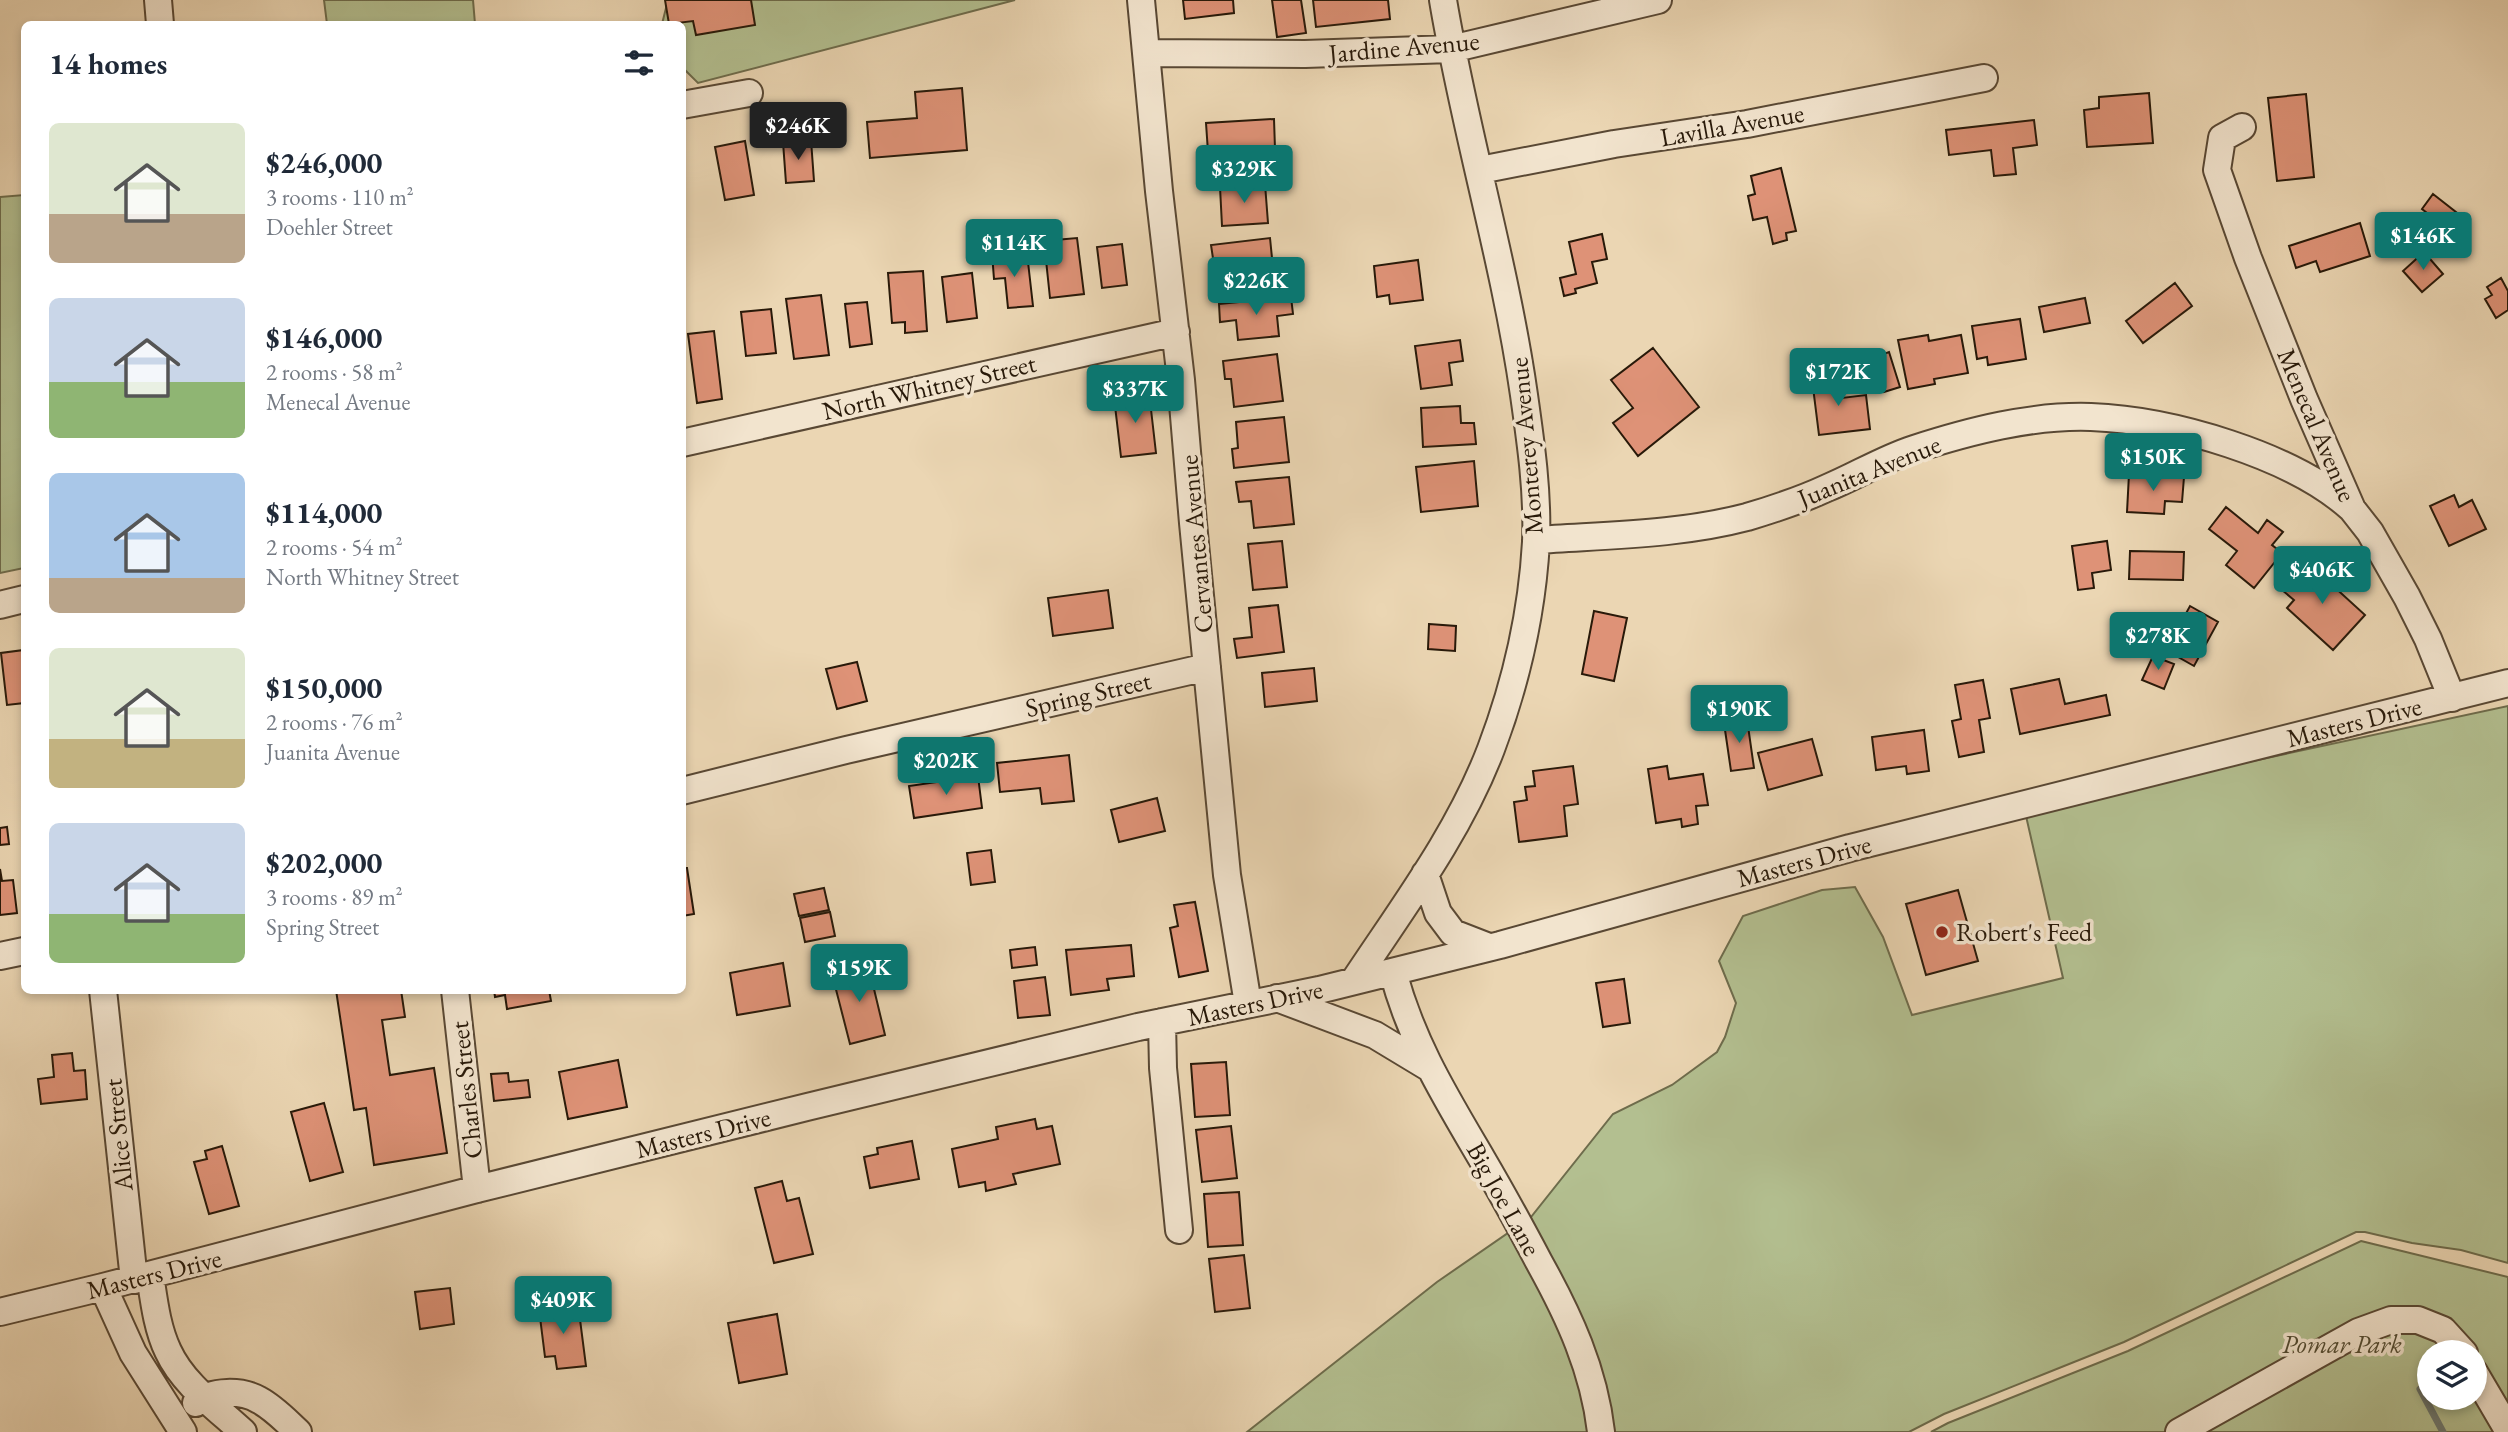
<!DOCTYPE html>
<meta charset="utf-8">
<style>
body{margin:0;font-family:"EB Garamond",serif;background:#f6f6f7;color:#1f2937;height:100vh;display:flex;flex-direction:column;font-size:26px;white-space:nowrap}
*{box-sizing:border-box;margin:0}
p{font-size:23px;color:#747a83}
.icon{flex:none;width:38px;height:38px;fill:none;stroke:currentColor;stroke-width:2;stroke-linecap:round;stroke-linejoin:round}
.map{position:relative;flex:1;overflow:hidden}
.details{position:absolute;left:21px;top:21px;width:665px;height:973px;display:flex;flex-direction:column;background:#fff;border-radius:10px;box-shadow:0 4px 10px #0003}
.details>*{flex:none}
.buttons{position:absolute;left:2417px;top:1340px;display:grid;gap:14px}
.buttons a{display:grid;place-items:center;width:70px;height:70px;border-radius:50%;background:#fff;box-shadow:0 4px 10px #0003;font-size:35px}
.price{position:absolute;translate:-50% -60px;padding:0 16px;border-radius:7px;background:#0f766e;color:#fff;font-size:23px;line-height:46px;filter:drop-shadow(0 2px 4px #0008)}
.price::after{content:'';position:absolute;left:50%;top:42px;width:21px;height:16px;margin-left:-10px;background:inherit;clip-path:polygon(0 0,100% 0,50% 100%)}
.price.active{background:#222;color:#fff}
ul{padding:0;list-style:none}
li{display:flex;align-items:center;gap:21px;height:175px;padding:0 28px}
li span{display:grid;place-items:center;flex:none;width:196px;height:140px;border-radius:10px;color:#555}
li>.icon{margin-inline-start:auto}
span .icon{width:84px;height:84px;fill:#fffc;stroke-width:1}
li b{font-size:30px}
h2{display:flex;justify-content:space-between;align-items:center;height:84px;padding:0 28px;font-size:30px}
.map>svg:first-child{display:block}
.green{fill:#b3bf90;stroke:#6e6c4c;stroke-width:2;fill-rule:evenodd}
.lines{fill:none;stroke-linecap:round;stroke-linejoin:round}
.stream{stroke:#6c7870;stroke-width:7}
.building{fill:#de9277;stroke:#281909;stroke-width:2}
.minor-casing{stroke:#594834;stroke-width:30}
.minor{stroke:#f2e4ce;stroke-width:26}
.poi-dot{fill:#8f2418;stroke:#f2e4ce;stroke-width:2.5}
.labels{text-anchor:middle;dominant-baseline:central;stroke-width:7;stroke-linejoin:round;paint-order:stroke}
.street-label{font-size:26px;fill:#281909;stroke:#f2e4ce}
.poi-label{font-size:26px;fill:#281909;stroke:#f2e4ce;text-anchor:start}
.park-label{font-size:26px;font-style:italic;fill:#524b32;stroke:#f2e4ce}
</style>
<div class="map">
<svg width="2508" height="1432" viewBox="0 0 2508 1432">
<rect width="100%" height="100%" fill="#ebd6b3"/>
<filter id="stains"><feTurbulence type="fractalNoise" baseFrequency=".00286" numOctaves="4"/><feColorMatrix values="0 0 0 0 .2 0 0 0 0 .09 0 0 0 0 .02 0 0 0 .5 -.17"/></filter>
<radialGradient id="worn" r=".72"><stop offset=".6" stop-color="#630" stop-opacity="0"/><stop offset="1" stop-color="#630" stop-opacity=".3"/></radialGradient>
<path class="green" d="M324,0H473L475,24H327Z
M668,0H1015L698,83L683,68L682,24H662Z
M24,195V568L0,573V197Z
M2508,706V1263L2461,1250L2412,1243L2365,1232H2356L2124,1342L1944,1414L1909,1432H1247L1437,1282L1531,1217L1613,1114L1672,1085L1717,1052L1725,1037L1736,1003L1719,961L1743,916L1822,890L1855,887L1883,937L1912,1015L2063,978L2026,816L2220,768Z
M2361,1241L2508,1277V1432H1931L1948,1423L2128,1351ZM2429,1353H2474V1398H2429Z"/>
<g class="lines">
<path class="stream" d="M2420,1389L2443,1432"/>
</g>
<path class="building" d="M665,0H751L755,25L696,35L693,21L669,24Z
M1183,0H1233L1234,13L1185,19Z
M1272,0H1301L1306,33L1277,37Z
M1313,0H1388L1390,19L1316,27Z
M962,88L967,150L870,158L867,122L917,118L915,92Z
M2149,93L2153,143L2087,147L2084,110L2099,108V97Z
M2306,94L2314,177L2277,181L2268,98Z
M1274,119L1275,149L1208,152L1206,123Z
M2034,120L2037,145L2013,148L2016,174L1994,176L1991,150L1949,155L1946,130Z
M811,140L814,181L786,183L783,142Z
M745,141L754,195L725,200L715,147Z
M1781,168L1796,231L1786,233L1787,240L1773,244L1767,217L1753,220L1748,196L1755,194L1751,176Z
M1265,184L1268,223L1222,226L1220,187Z
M2433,194L2461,216L2450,231L2422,209Z
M2416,218L2430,231L2418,245L2403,231Z
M2360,223L2370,256L2320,272L2316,261L2296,268L2289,246Z
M1602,234L1607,259L1592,262L1597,283L1575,289L1576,293L1564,296L1560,278L1576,274L1569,242Z
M1077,238L1084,294L1050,298L1044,241Z
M1270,238L1274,278L1233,282L1231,263L1214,265L1211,245Z
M1122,244L1127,285L1102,288L1097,247Z
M1016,251L1018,263L1028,262L1033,306L1008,308L1005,278L994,279L992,253Z
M2424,252L2443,274L2422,292L2403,271Z
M1418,260L1423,300L1390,304L1389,295L1377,297L1374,266Z
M923,271L927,331L905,333V322L892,323L888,273Z
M972,273L977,318L947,322L942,277Z
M2501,278L2508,291V310L2496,318L2485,299L2492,295L2487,287Z
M2175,283L2192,306L2143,343L2126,321Z
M821,295L829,355L794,359L786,299Z
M1291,297L1293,314L1277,316L1279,336L1238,340L1236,320L1220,322L1219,304Z
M2085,298L2090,323L2044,332L2039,307Z
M867,302L872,344L850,347L845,304Z
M771,309L776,353L746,356L741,312Z
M2020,319L2026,359L1988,365L1987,357L1977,359L1972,326Z
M714,331L722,399L697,403L688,334Z
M1928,335L1929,341L1961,335L1968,373L1934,379L1935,384L1908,389L1898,340Z
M1460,340L1463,361L1449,363L1452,385L1421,389L1415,346Z
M1653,348L1699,407L1638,456L1613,423L1633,408L1611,380Z
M1889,352L1900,387L1884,392L1873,358Z
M1277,354L1283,401L1234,407L1231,379H1225L1223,361Z
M1840,375L1842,398L1866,395L1870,429L1819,435L1812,379Z
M1149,392L1156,453L1121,457L1114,397Z
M1460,406L1461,423H1474L1476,444L1423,447L1421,408Z
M1284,417L1289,462L1234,468L1232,449L1238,448L1236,422Z
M1474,461L1478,506L1421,512L1416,467Z
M2129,474L2184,477L2182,502L2165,501L2164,514L2127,512Z
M1289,477L1294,524L1254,528L1251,501L1239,502L1236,482Z
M2454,495L2459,507L2472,500L2486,529L2449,546L2430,506Z
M2226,507L2258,533L2267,520L2283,532L2272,545L2282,553L2254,588L2226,565L2237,551L2209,529Z
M1282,541L1287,587L1253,590L1248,544Z
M2107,541L2111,570L2092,573L2094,588L2078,590L2072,546Z
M2130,551L2184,552L2183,580L2129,579Z
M2307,562L2365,615L2333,650L2287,608L2294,600L2282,590Z
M1108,590L1113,628L1053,636L1048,598Z
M1278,605L1284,652L1237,658L1234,639L1252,637L1249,608Z
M2190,606L2218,622L2194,666L2166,650Z
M1594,611L1627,618L1614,681L1582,674Z
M1429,624L1456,626L1455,651L1428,649Z
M24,650V703L7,705L1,653Z
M2153,656L2174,664L2164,689L2142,680Z
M857,662L867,701L837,709L826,669Z
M1314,668L1317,701L1265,707L1262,673Z
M2059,679L2065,704L2106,695L2110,715L2020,734L2011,689Z
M1983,680L1990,718L1979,720L1984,752L1959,757L1952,721L1961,719L1955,685Z
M1747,719L1754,768L1731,771L1724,723Z
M1924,730L1929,771L1907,774L1906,766L1876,770L1872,737Z
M1812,739L1822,775L1768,790L1758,753Z
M1069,755L1074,801L1042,804L1040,788L1000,792L997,763Z
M1573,766L1578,804L1564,806L1567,836L1519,842L1514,802L1527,800L1525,787L1535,786L1533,771Z
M1667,766L1669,779L1703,774L1708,805L1696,806L1698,824L1682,827L1681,819L1656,823L1648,769Z
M978,776L982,808L914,818L909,786Z
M1157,798L1165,831L1119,842L1111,810Z
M7,827L9,844L0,845V828Z
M991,850L995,882L971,885L967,853Z
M682,868H687L694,914L682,916Z
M0,869L2,881L13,880L17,913L0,915Z
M824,888L829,910L799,916L794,894Z
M1958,890L1978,961L1926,975L1906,904Z
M1195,902L1208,971L1179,977L1170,928L1178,926L1174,905Z
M830,912L835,936L805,942L800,918Z
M1131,945L1134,976L1107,979L1109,990L1071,995L1066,950Z
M1035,947L1037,965L1012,968L1010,950Z
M783,963L790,1006L737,1015L730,973Z
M868,964L885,1035L850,1044L832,974Z
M1045,977L1050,1015L1018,1018L1014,981Z
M1624,979L1630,1023L1603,1027L1596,983Z
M336,990H401L405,1017L382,1020L390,1075L434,1068L447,1153L374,1165L366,1108L354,1110Z
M494,990H549L551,1001L507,1009L505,995L495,997Z
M72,1053L74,1071L85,1070L87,1099L41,1104L38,1079L54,1077L52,1055Z
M618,1060L627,1107L568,1119L559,1072Z
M1226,1062L1230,1115L1195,1117L1191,1064Z
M508,1073L509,1082L528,1080L530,1097L494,1101L491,1074Z
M324,1103L343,1172L310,1181L291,1112Z
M1035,1119L1037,1129L1052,1126L1060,1164L1013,1174L1016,1184L986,1191L985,1182L959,1187L952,1149L998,1139L996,1127Z
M1231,1126L1237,1178L1202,1182L1196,1130Z
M912,1141L919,1179L870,1188L864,1157L878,1154L877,1148Z
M222,1146L239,1206L209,1214L194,1162L207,1159L205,1151Z
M782,1181L787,1201L799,1198L813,1254L774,1263L755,1188Z
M1239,1192L1243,1245L1208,1247L1204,1194Z
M1244,1255L1250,1308L1215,1312L1209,1259Z
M450,1288L454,1324L420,1329L415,1292Z
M578,1304L586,1366L557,1369L555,1356L545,1357L539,1309Z
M777,1314L787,1374L739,1383L728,1323Z"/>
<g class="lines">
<defs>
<path id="minor" d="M158,0L160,24
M1141,0L1159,191L1181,380L1193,523L1227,875L1248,1004
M1146,53L1305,54L1451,49L1658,0
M682,105L749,93
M2242,127L2222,138L2217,170L2248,258L2304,399L2352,509L2370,532L2407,597L2428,639L2452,698
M1480,170L1614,144L1747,124L1984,78
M682,443L1176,332
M1536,540C1606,535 1679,535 1747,517C1774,509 1801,500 1827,488C1856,476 1883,459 1914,449C1970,431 2031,415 2091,417C2171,420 2293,455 2352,509
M0,605L24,599
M682,791L846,750L1207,667
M1425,874L1438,913L1453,933L1489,947
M0,956L24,951
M1393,972C1412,1043 1445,1096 1482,1159C1502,1193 1521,1228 1539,1262C1569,1316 1594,1370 1601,1432
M1354,981C1403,907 1459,833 1491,749C1516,683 1532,613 1536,542C1538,493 1531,444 1524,395C1505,262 1465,132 1443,0
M103,990L134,1280
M455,990L477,1189
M1277,998L1375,1035L1428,1067
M1162,1022L1163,1068L1179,1230
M150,1275C154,1301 157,1328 168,1351C183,1384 217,1408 243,1432
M103,1287L133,1353L183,1432
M0,1312L103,1287L477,1189L807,1107L1138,1027L1319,990L1500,945L1850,848L2508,683
M2474,1372L2508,1430
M196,1403C212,1390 242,1390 259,1400C274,1408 286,1421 298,1432
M2179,1432L2358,1332L2391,1320H2418L2443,1330L2464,1353"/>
</defs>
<use href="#minor" class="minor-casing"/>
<use href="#minor" class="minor"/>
</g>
<circle class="poi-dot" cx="1942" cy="932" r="7"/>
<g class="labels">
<g class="street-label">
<text transform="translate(1404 47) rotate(-5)">Jardine Avenue</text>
<text transform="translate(1732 125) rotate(-10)">Lavilla Avenue</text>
<text transform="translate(929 387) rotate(-13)">North Whitney Street</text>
<text transform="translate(2317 425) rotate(67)">Menecal Avenue</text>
<text transform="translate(1526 446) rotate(-95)">Monterey Avenue</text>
<text transform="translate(1869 471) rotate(-22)">Juanita Avenue</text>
<text transform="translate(1196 544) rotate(-95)">Cervantes Avenue</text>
<text transform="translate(1088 694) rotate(-13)">Spring Street</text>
<text transform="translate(2354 722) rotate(-14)">Masters Drive</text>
<text transform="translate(1804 861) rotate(-15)">Masters Drive</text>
<text transform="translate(1255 1003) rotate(-12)">Masters Drive</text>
<text transform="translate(466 1090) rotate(-96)">Charles Street</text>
<text transform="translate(703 1133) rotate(-14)">Masters Drive</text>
<text transform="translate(118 1135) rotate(-96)">Alice Street</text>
<text transform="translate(1504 1199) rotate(61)">Big Joe Lane</text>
<text transform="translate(154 1274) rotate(-14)">Masters Drive</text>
</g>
<g class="poi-label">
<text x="1956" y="932">Robert's Feed</text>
</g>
<g class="park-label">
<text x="2342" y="1344">Pomar Park</text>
</g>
</g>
<rect width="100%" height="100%" filter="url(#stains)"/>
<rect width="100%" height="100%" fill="url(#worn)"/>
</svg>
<div class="buttons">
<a><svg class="icon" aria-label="layers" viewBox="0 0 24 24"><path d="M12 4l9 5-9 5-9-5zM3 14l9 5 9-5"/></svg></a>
</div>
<b class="price active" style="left:798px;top:162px">$246K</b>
<b class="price" style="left:1244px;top:205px">$329K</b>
<b class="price" style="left:2423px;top:272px">$146K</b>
<b class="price" style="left:1014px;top:279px">$114K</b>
<b class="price" style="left:1256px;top:317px">$226K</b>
<b class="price" style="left:1838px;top:408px">$172K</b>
<b class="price" style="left:1135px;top:425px">$337K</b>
<b class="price" style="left:2153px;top:493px">$150K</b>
<b class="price" style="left:2322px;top:606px">$406K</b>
<b class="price" style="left:2158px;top:672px">$278K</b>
<b class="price" style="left:1739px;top:745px">$190K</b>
<b class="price" style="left:946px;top:797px">$202K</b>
<b class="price" style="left:859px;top:1004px">$159K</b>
<b class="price" style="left:563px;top:1336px">$409K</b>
<section class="details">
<h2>14 homes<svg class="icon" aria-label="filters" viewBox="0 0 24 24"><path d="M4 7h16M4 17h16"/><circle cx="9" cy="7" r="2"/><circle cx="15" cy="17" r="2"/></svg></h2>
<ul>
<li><span style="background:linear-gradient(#dfe7d0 65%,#b9a48a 0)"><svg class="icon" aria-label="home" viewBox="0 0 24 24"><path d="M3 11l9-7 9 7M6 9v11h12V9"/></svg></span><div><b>$246,000</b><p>3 rooms · 110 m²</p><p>Doehler Street</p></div></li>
<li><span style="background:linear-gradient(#c9d6e8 60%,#8fb573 0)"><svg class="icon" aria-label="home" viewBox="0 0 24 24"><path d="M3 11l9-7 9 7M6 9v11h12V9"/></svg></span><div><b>$146,000</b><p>2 rooms · 58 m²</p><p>Menecal Avenue</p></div></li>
<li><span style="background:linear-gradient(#a9c7e8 75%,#b9a48a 0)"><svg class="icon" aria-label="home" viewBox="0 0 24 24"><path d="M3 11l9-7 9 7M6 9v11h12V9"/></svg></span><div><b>$114,000</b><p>2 rooms · 54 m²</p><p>North Whitney Street</p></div></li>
<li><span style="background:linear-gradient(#dfe7d0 65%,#c2b280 0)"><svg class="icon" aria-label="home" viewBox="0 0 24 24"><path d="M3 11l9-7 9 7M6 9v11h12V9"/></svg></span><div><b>$150,000</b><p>2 rooms · 76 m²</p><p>Juanita Avenue</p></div></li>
<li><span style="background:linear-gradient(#c9d6e8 65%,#8fb573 0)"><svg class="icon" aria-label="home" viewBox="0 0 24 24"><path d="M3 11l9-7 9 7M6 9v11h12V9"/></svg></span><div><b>$202,000</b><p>3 rooms · 89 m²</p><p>Spring Street</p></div></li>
</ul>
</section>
</div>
